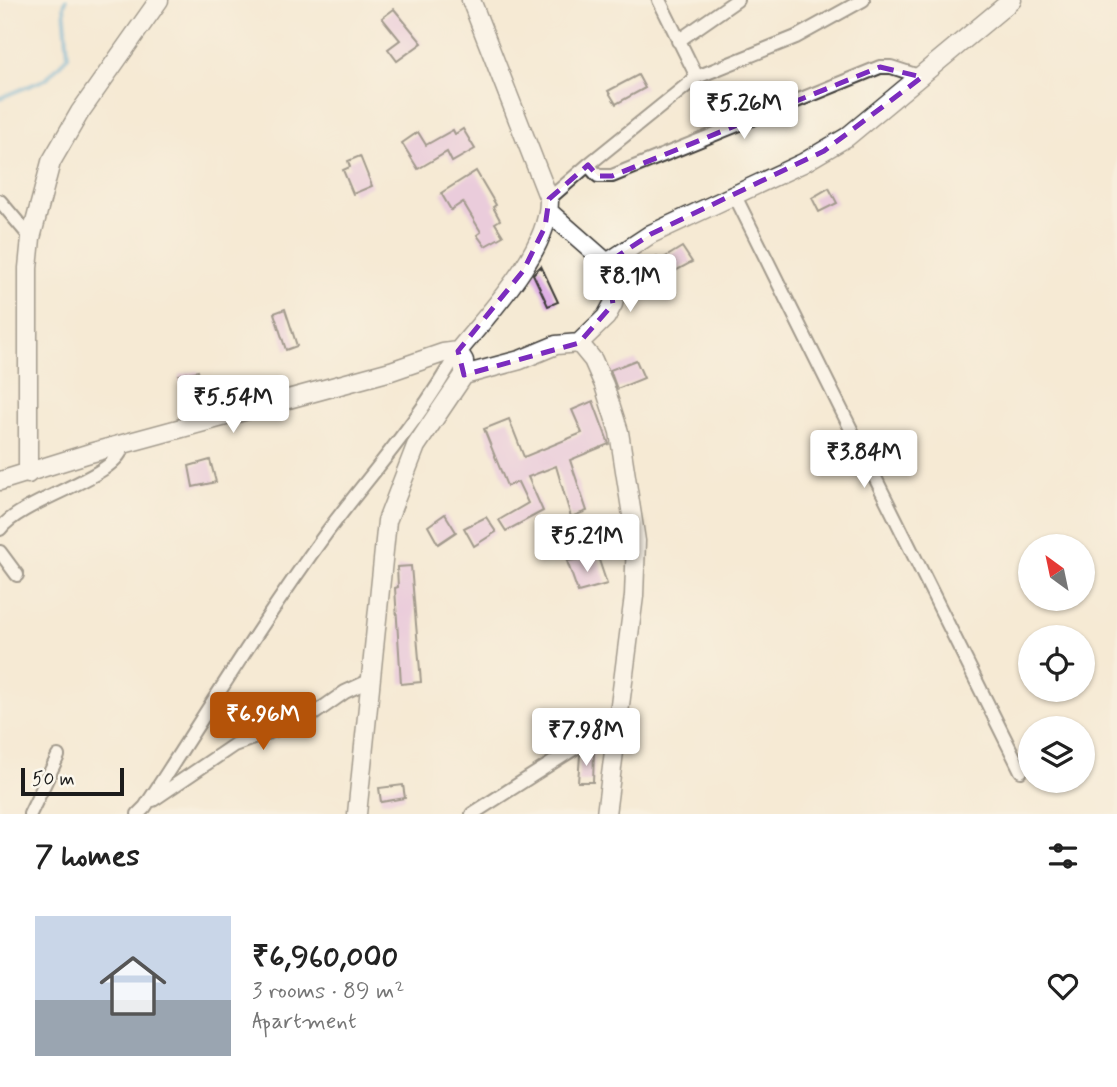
<!DOCTYPE html>
<meta charset="utf-8">
<style>
body{margin:0;font-family:Mynerve,sans-serif;background:#f2f2f2;color:#222;height:100vh;display:flex;flex-direction:column;font-size:26px;white-space:nowrap}
*{box-sizing:border-box;margin:0}
p{font-size:23px;color:#767676}
.icon{flex:none;width:38px;height:38px;fill:none;stroke:currentColor;stroke-width:2;stroke-linecap:round;stroke-linejoin:round}
.map{position:relative;height:814px;overflow:hidden}
.drawer{display:flex;flex-direction:column;background:#fff;flex:1}
.drawer>*{flex:none}
.needle{width:46px;rotate:327deg}
.tools{position:absolute;left:1018px;top:534px;display:grid;gap:14px}
.tools a{display:grid;place-items:center;width:77px;height:77px;border-radius:50%;background:#fff;box-shadow:0 2px 5px #0004;font-size:35px}
.scale{position:absolute;left:21px;bottom:18px;width:103px;box-sizing:border-box;padding-left:7px;border:4px solid #1c1c1c;border-top:0;font-size:19px;line-height:24px;white-space:nowrap;color:#1c1c1c;-webkit-text-stroke:5px #fbf7ec;paint-order:stroke}
.price{position:absolute;translate:-50% -60px;padding:0 16px;border-radius:7px;background:#fff;color:#222;font-size:23px;line-height:46px;filter:drop-shadow(0 2px 4px #0008)}
.price::after{content:'';position:absolute;left:50%;top:42px;width:21px;height:16px;margin-left:-10px;background:inherit;clip-path:polygon(0 0,100% 0,50% 100%)}
.price.on{background:#b45309;color:#fff}
ul{padding:0;list-style:none}
li{display:flex;align-items:center;gap:21px;height:175px;padding:0 35px}
li+li{border-top:2px solid #e0e0e0}
li span{display:grid;place-items:center;flex:none;width:196px;height:140px;border-radius:0px;color:#555}
li>.icon{margin-inline-start:auto}
span .icon{width:84px;height:84px;fill:#fffc;stroke-width:1}
li b{font-size:30px}
h2{display:flex;justify-content:space-between;align-items:center;height:84px;padding:0 35px;font-size:30px}
.map>svg:first-child{display:block}
.lines{fill:none;stroke-linecap:round;stroke-linejoin:round}
.stream{stroke:#56a4d0;stroke-width:4.5}
.building{fill:#dca9e4}
.street-casing{stroke:#3d3b38;stroke-width:16}
.secondary-casing{stroke:#3d3b38;stroke-width:21}
.street{stroke:#fff;stroke-width:12}
.secondary{stroke:#fff;stroke-width:18}
.marked{fill:none;stroke:#7b2cbf;stroke-width:5;stroke-dasharray:14 9;stroke-linejoin:round}
</style>
<div class="map">
<svg width="1117" height="814" viewBox="0 0 1117 814">
<rect width="100%" height="100%" fill="#fbf7ec"/>
<filter id="ink" filterUnits="userSpaceOnUse"><feTurbulence type="fractalNoise" baseFrequency=".0143" numOctaves="2"/><feDisplacementMap in="SourceGraphic" scale="14" xChannelSelector="R" yChannelSelector="G"/><feConvolveMatrix kernelMatrix="1 2 1 2 8 2 1 2 1" color-interpolation-filters="sRGB"/></filter>
<filter id="wash" filterUnits="userSpaceOnUse"><feTurbulence type="fractalNoise" baseFrequency=".00686" numOctaves="4" result="noise"/><feDisplacementMap in="SourceGraphic" scale="28" xChannelSelector="R" yChannelSelector="G"/><feGaussianBlur stdDeviation="1.57" result="paint"/><feColorMatrix in="noise" values="0 0 0 0 0 0 0 0 0 0 0 0 0 0 0 0 0 1.4 0 .05"/><feComposite in="paint" operator="in"/></filter>
<g filter="url(#wash)">
<rect width="100%" height="100%" fill="#f5ead4"/>
<g class="lines">
<path class="stream" d="M0,98L46,79L68,56L64,6L66,0"/>
</g>
<g id="blocks">
<path class="building" d="M394,9L422,43L397,61L388,49L400,40L382,18Z
M638,75L645,88L616,104L608,91Z
M463,129L475,149L452,162L447,152L418,169L402,143L418,132L426,145L453,130L455,134Z
M360,156L372,186L353,194L343,170L350,167L348,161Z
M476,171L496,205L493,207L500,220L495,223L503,236L485,246L477,235L481,232L463,202L451,210L441,193Z
M829,188L837,203L819,212L812,198Z
M682,247L692,262L644,288L633,270L657,257L659,261Z
M541,266L558,302L548,306L533,274Z
M285,309L297,346L286,350L274,313Z
M636,360L644,378L617,389L610,370Z
M198,371L203,391H200L202,400L185,404L179,375Z
M593,401L609,444L570,460L587,511L571,517L556,466L528,477L543,511L506,531L499,520L528,503L518,482L507,486L484,429L509,419L524,457L582,433L572,410Z
M210,460L216,482L193,487L189,466Z
M445,514L456,532L438,544L428,526Z
M486,517L496,532L474,546L464,528Z
M598,557L607,584L578,592L567,561Z
M411,566L421,682L401,684L395,588L398,587L397,567Z
M594,753L593,782H578L580,755Z
M403,785L405,798L381,802L379,788Z"/>
</g>
</g>
<g filter="url(#ink)">
<use href="#blocks" fill-opacity="0" stroke="#3d3b38" stroke-width="2"/>
<g class="lines">
<defs>
<path id="street" d="M659,0L697,77
M678,41L737,0
M588,165L598,176H612L880,67H891L922,77
M735,196L1021,771
M549,199L588,165L697,77L796,37L863,0
M0,201L31,238
M0,529C24,498 121,477 123,444
M0,552L17,575
M153,800L234,745L308,718L345,692L371,680
M30,814L58,756
M138,814L145,807C205,715 262,621 327,532C373,471 421,419 458,351
M472,814L616,722"/>
<path id="secondary" d="M549,212L607,263L651,234L803,163L847,137L1012,0
M579,343L593,360L604,385L619,432L636,541L634,596L606,814
M458,351C489,313 550,250 549,199L471,0
M464,375L520,360L556,345L579,343L606,317L613,304L615,292L607,263
M28,474V268L31,238L51,162L80,112L159,0
M0,481L90,453L391,371L443,353L458,351
M357,814L387,521L416,446L464,375V361L458,351"/>
</defs>
<use href="#street" class="street-casing"/>
<use href="#secondary" class="secondary-casing"/>
<use href="#street" class="street"/>
<use href="#secondary" class="secondary"/>
</g>
</g>
<path d="M0 0H1117V814H0ZM880,67L922,77L824,151L651,234L607,263L613,304L579,343L464,375L458,351L523,271L545,227L549,199L588,165L598,176H612Z" fill="#f5ead4" fill-opacity=".55" fill-rule="evenodd"/>
<path class="marked" d="M880,67L922,77L824,151L651,234L607,263L613,304L579,343L464,375L458,351L523,271L545,227L549,199L588,165L598,176H612Z"/>
</svg>
<div class="tools">
<a><svg class="needle" viewBox="-14 -14 28 28"><path d="M0-13l5 13h-10z" fill="#e53935"/><path d="M0 13l5-13h-10z" fill="#767676"/></svg></a>
<a><svg class="icon" aria-label="locate" viewBox="0 0 24 24"><circle cx="12" cy="12" r="6"/><path d="M12 2v4M12 18v4M2 12h4M18 12h4"/></svg></a>
<a><svg class="icon" aria-label="layers" viewBox="0 0 24 24"><path d="M12 4l9 5-9 5-9-5zM3 14l9 5 9-5"/></svg></a>
</div>
<div class="scale">50 m</div>
<b class="price" style="left:744px;top:141px">₹5.26M</b>
<b class="price" style="left:630px;top:314px">₹8.1M</b>
<b class="price" style="left:233px;top:435px">₹5.54M</b>
<b class="price" style="left:864px;top:490px">₹3.84M</b>
<b class="price" style="left:587px;top:574px">₹5.21M</b>
<b class="price on" style="left:263px;top:752px">₹6.96M</b>
<b class="price" style="left:586px;top:768px">₹7.98M</b>
</div>
<section class="drawer">
<h2>7 homes<svg class="icon" aria-label="filters" viewBox="0 0 24 24"><path d="M4 7h16M4 17h16"/><circle cx="9" cy="7" r="2"/><circle cx="15" cy="17" r="2"/></svg></h2>
<ul>
<li><span style="background:linear-gradient(#c9d6e8 60%,#9aa5b1 0)"><svg class="icon" aria-label="home" viewBox="0 0 24 24"><path d="M3 11l9-7 9 7M6 9v11h12V9"/></svg></span><div><b>₹6,960,000</b><p>3 rooms · 89 m²</p><p>Apartment</p></div><svg class="icon" aria-label="heart" viewBox="0 0 24 24"><path d="M12 20l-8-8c-3-5 5-10 8-4 3-6 11-1 8 4z"/></svg></li>
</ul>
</section>
